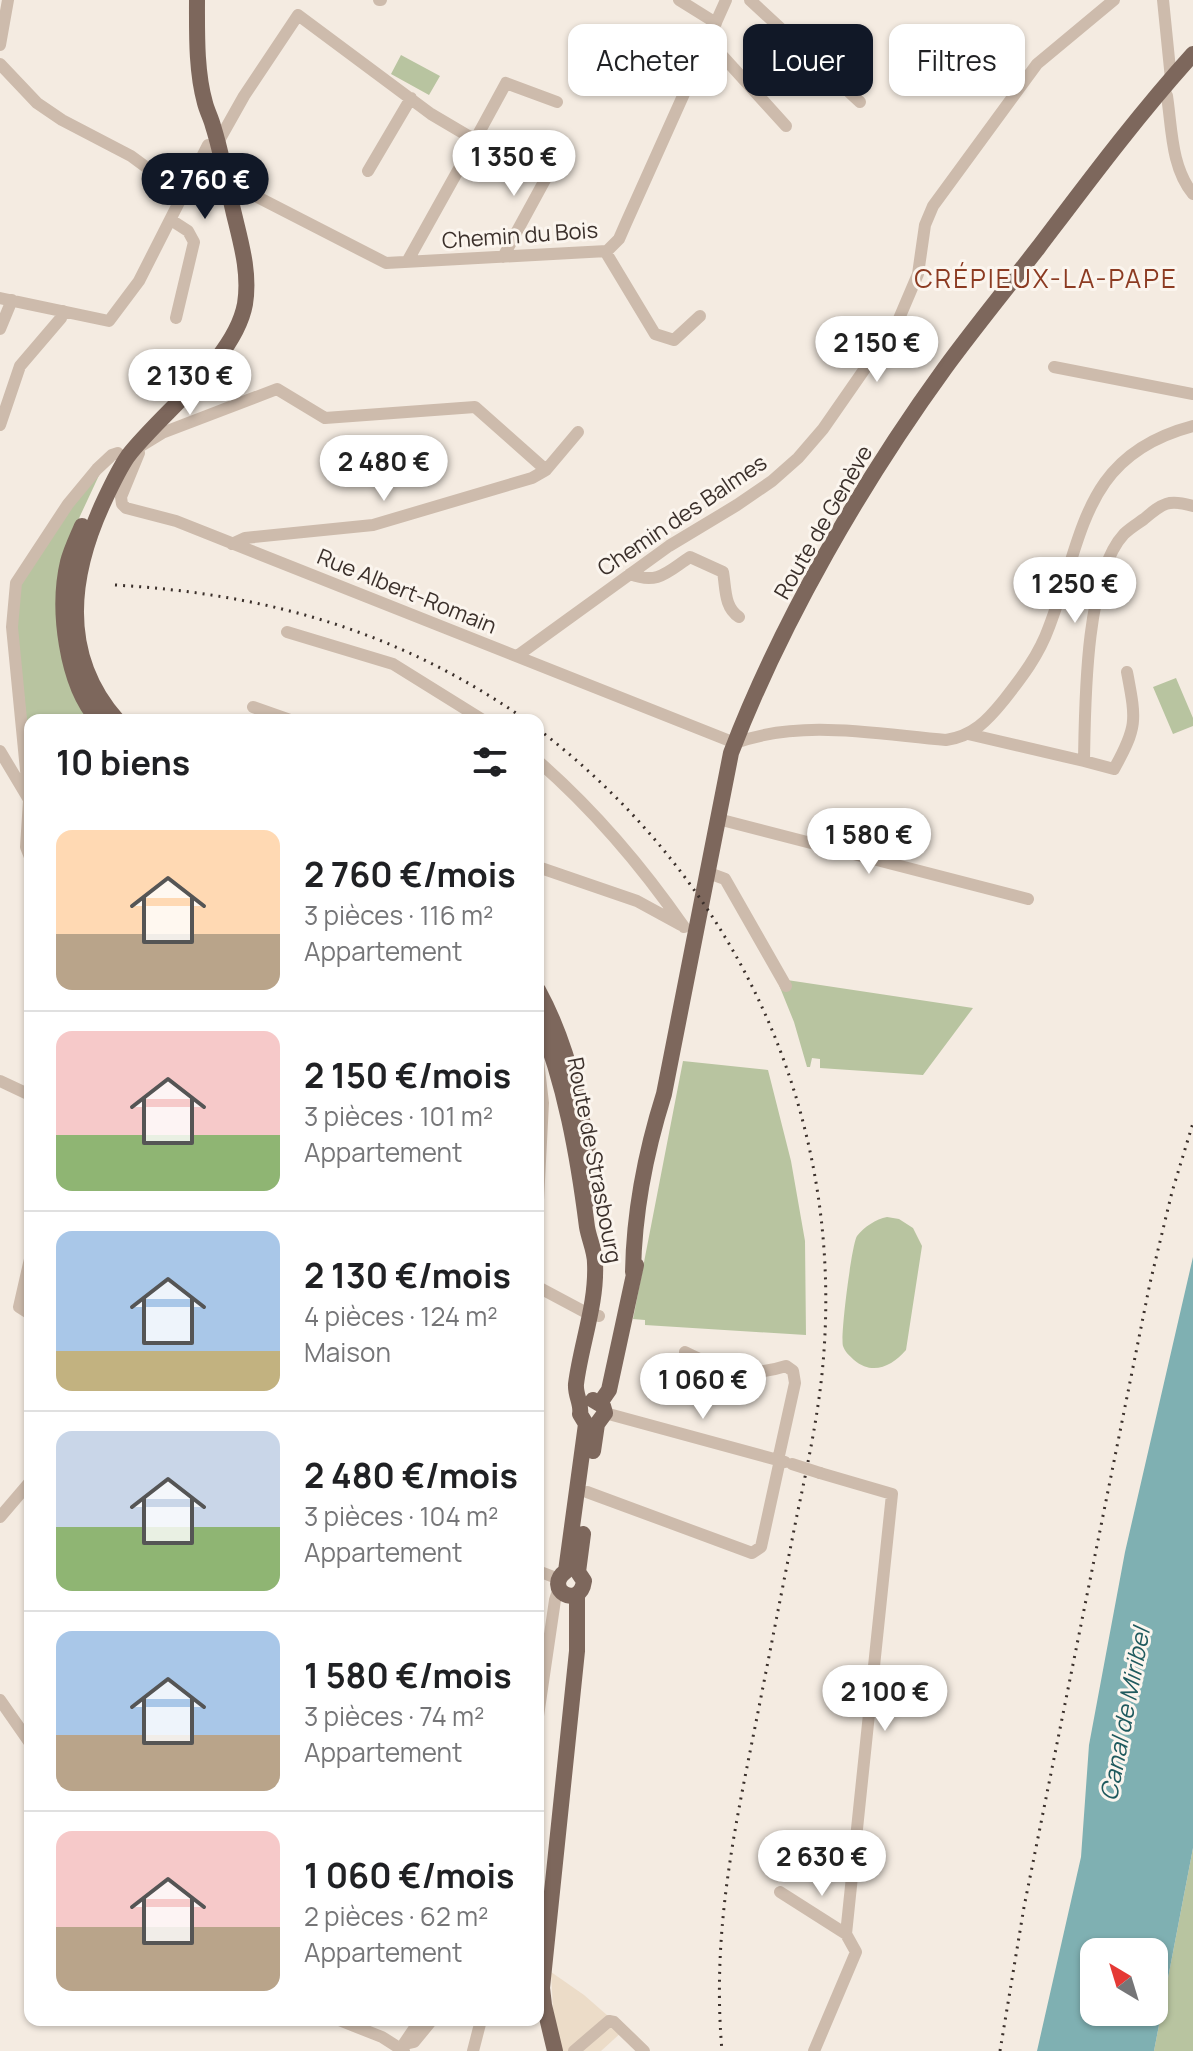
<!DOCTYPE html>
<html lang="fr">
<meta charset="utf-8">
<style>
body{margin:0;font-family:Manrope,sans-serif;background:#f2f2f2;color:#202124;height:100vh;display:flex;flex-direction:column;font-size:30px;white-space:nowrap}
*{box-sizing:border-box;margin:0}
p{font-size:26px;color:#757577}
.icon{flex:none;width:44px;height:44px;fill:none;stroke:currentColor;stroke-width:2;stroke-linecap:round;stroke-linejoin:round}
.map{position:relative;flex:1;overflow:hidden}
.details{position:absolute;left:24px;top:714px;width:520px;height:1312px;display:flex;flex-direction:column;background:#fff;border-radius:16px;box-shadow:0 2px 6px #0004}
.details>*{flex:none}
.guide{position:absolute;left:568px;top:24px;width:504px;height:72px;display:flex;gap:16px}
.needle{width:52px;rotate:322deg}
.buttons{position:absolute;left:1080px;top:1938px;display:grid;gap:16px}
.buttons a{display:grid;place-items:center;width:88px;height:88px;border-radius:16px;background:#fff;box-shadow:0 2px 6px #0004;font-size:40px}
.price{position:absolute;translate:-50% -68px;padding:0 18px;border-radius:28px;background:#fff;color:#222;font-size:26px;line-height:52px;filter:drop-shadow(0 2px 4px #0008)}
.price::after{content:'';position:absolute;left:50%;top:48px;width:24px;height:18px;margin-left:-12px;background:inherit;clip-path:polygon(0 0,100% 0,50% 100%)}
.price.selected{background:#111827;color:#fff}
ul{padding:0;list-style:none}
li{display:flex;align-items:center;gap:24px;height:200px;padding:0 32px}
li+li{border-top:2px solid #e0e0e0}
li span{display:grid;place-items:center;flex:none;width:224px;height:160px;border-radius:16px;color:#555}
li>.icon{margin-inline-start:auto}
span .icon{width:96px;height:96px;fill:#fffc;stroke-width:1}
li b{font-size:34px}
h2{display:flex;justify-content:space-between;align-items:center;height:96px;padding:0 32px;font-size:34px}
.tag{padding:0 28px;border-radius:16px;background:#fff;box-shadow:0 2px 6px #0004;font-size:28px;line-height:72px}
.tag.selected{background:#111827;color:#fff}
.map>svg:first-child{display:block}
.green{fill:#b8c4a0}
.plaza{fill:#ecdcc8}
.water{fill:#7fb0b2;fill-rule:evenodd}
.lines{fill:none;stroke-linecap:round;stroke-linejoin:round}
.minor{stroke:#cdbbac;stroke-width:12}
.major{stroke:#7d675c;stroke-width:16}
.rail{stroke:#3b302b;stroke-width:3;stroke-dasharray:2 6;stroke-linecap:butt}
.minor-bridge{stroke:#cdbbac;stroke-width:12}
.labels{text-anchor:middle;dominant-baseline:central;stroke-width:6;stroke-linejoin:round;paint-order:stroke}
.street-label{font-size:22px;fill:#3b302b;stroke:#fbf5ee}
.water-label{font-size:24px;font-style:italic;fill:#1f5a5e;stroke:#fbf5ee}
.quarter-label{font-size:26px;letter-spacing:2px;fill:#8c3b22;stroke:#fbf5ee}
</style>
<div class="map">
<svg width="1193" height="2051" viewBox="0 0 1193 2051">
<rect width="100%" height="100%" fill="#f4ebe1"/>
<path class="green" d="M401,55L440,76L429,95L391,74Z
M102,469L66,546L89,720H30V754L16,618L20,584L75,502Z
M1176,678L1193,718V726L1173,734L1153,687Z
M787,980L973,1008L923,1075L820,1068V1059L812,1058L810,1067H807L794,1022L779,985Z
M683,1061L768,1070L791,1161L805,1241L806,1335L645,1325V1320L633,1319Z
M887,1217L899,1219L913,1228L922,1246L906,1350C892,1366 873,1376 854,1360C849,1355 845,1352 843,1346C840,1336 852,1243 857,1236C864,1227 876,1219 887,1217Z
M1193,1848V2051H1154Z"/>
<path class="plaza" d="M551,1972L584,1995L624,2030L601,2051H562L553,2010Z"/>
<path class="water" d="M1193,1257V1848L1154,2051H1037L1081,1857L1089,1745L1125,1552ZM1154,1952V2012H1094V1952Z"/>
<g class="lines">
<path class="minor" d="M379,0H381
M679,0L716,23
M750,0L860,102
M1163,0L1171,79
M708,40L786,126
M0,45L8,0
M0,64L37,103L62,120L131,156L184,195
M1163,88L1167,96C1172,129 1171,167 1193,194
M475,140L506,83L557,102
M217,144L244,96L298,15L431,114L475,140L407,262
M212,166L226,181L386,263L607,251L619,239L626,223L726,0
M368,171L411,98
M171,220L188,231L194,242L176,318
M605,251L655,334L674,340L700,316
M503,257L558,156
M0,298L109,321L139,281L208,145L218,155
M0,329L12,300
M1054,367L1193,394
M0,425L20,366L61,318L63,311
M137,446L139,453L121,497L122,504L126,508L176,521L735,743C802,719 875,734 946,740C973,736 987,721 1004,700C1022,677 1039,655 1049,627C1084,536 1082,455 1193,426
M139,447L162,433L277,389L325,418L475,407L546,470L578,432
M232,544L245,538L373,525L532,478L546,470
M630,574C658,585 667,572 690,557L723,572C726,589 724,607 739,617
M287,632L393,664L483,720
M517,656L669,546L737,505L772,481L798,458L823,429L898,321L918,274L925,225L933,206L1037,64L1114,0
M253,707L290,720
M968,734L1084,761C1085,705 1085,576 1124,534C1130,528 1137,524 1144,519C1163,503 1168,499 1193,506
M0,751L28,798
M538,761C594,810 641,865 684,927
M1084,761L1114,769C1138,726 1136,720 1127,672
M718,819L1028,899
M30,857L26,847L29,801L12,627L16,583L68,504L97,469L112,455L118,453
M538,867L637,901L681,925
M706,872L725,879L786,986
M538,1061L543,1103L538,1200
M0,1081L30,1095
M30,1259L19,1307L30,1314
M538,1287L583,1311L599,1316
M685,1352C721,1370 746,1379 786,1366L793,1371L795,1383L778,1460
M605,1413L785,1462
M587,1492L752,1553L761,1547L780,1460
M0,1517L30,1482
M538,1571L559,1579
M0,1700L30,1743
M538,1716L555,1600L559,1588
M780,1892L846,1934
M339,2020L382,2037L404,2051
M405,2044L414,2042L432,2020
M399,2051L420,2020
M473,2051L481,2020
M574,2051L609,2021L614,2022L644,2051
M814,2051L856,1952L846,1934L892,1494L820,1473"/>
<path class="major" d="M82,526C77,538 71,550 68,562C57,608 66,684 98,720
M117,720C59,654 70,573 105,499C112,484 119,469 128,456C162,412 235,359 245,304C250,273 241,243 234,214C227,185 222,154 213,126C211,118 207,111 205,103C196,71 197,33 197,0
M538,990C572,1052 586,1130 595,1199
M538,1017C565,1083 578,1156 587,1227C589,1239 595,1251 595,1263C597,1304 581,1344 576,1384C575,1395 582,1404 580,1414L586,1424L566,1571
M633,1272C634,1213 646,1151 664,1094L731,753C781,622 863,481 945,368C975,327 1007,288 1038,248C1088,182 1137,116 1193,54
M593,1400L603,1406L605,1413L597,1424L593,1451
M600,1403L609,1390L636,1265
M566,1571C542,1589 580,1611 584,1581L578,1572
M578,1572L583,1534
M555,2051L544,2005L542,1988L577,1651V1595"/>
<path class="rail" d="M115,585C268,594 399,631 526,720
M538,729C739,883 848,1120 822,1374C817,1421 807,1468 797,1515C785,1575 773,1636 761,1697C737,1819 711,1925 722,2051
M1000,2051L1024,1907L1150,1283L1172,1192L1193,1123"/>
<path class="minor-bridge" d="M792,1464L820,1473"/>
</g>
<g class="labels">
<g class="street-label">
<text transform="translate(520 235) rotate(-4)">Chemin du Bois</text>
<text transform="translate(682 515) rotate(-34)">Chemin des Balmes</text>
<text transform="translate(823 522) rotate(-60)">Route de Genève</text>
<text transform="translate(407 591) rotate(22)">Rue Albert-Romain</text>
<text transform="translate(595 1160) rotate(79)">Route de Strasbourg</text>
</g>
<g class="water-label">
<text transform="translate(1124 1714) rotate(-79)">Canal de Miribel</text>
</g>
<g class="quarter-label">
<text x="1046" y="278">CRÉPIEUX-LA-PAPE</text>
</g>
</g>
</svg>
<div class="buttons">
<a><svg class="needle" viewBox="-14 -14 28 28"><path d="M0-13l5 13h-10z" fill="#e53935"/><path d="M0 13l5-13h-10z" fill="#757577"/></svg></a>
</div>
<b class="price" style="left:514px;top:198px">1 350 €</b>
<b class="price selected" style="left:205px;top:221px">2 760 €</b>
<b class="price" style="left:877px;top:384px">2 150 €</b>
<b class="price" style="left:190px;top:417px">2 130 €</b>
<b class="price" style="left:384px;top:503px">2 480 €</b>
<b class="price" style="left:1075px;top:625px">1 250 €</b>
<b class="price" style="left:869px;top:876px">1 580 €</b>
<b class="price" style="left:703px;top:1421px">1 060 €</b>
<b class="price" style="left:885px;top:1733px">2 100 €</b>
<b class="price" style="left:822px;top:1898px">2 630 €</b>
<div class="guide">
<a class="tag">Acheter</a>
<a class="tag selected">Louer</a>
<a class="tag">Filtres</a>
</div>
<section class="details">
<h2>10 biens<svg class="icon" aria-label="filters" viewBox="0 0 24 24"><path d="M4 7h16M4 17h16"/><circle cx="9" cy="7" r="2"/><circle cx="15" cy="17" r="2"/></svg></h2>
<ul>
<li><span style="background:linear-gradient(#ffd9b3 65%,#b9a48a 0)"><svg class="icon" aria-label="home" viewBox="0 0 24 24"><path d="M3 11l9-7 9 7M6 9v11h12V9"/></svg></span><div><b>2 760 €/mois</b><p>3 pièces · 116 m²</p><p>Appartement</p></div></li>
<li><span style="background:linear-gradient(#f6c9c9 65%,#8fb573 0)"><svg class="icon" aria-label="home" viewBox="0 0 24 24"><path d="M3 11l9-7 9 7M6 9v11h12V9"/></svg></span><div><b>2 150 €/mois</b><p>3 pièces · 101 m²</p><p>Appartement</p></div></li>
<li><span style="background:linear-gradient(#a9c7e8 75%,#c2b280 0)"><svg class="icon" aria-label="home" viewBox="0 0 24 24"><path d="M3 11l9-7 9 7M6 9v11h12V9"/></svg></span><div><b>2 130 €/mois</b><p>4 pièces · 124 m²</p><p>Maison</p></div></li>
<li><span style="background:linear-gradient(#c9d6e8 60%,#8fb573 0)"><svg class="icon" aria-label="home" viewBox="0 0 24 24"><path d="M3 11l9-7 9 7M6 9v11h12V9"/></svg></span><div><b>2 480 €/mois</b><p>3 pièces · 104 m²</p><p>Appartement</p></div></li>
<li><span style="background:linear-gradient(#a9c7e8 65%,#b9a48a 0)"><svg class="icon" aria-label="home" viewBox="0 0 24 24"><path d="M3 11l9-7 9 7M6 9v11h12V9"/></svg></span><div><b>1 580 €/mois</b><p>3 pièces · 74 m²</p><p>Appartement</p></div></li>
<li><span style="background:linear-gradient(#f6c9c9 60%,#b9a48a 0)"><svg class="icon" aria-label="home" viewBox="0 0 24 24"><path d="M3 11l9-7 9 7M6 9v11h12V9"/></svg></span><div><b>1 060 €/mois</b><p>2 pièces · 62 m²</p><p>Appartement</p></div></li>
</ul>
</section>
</div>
